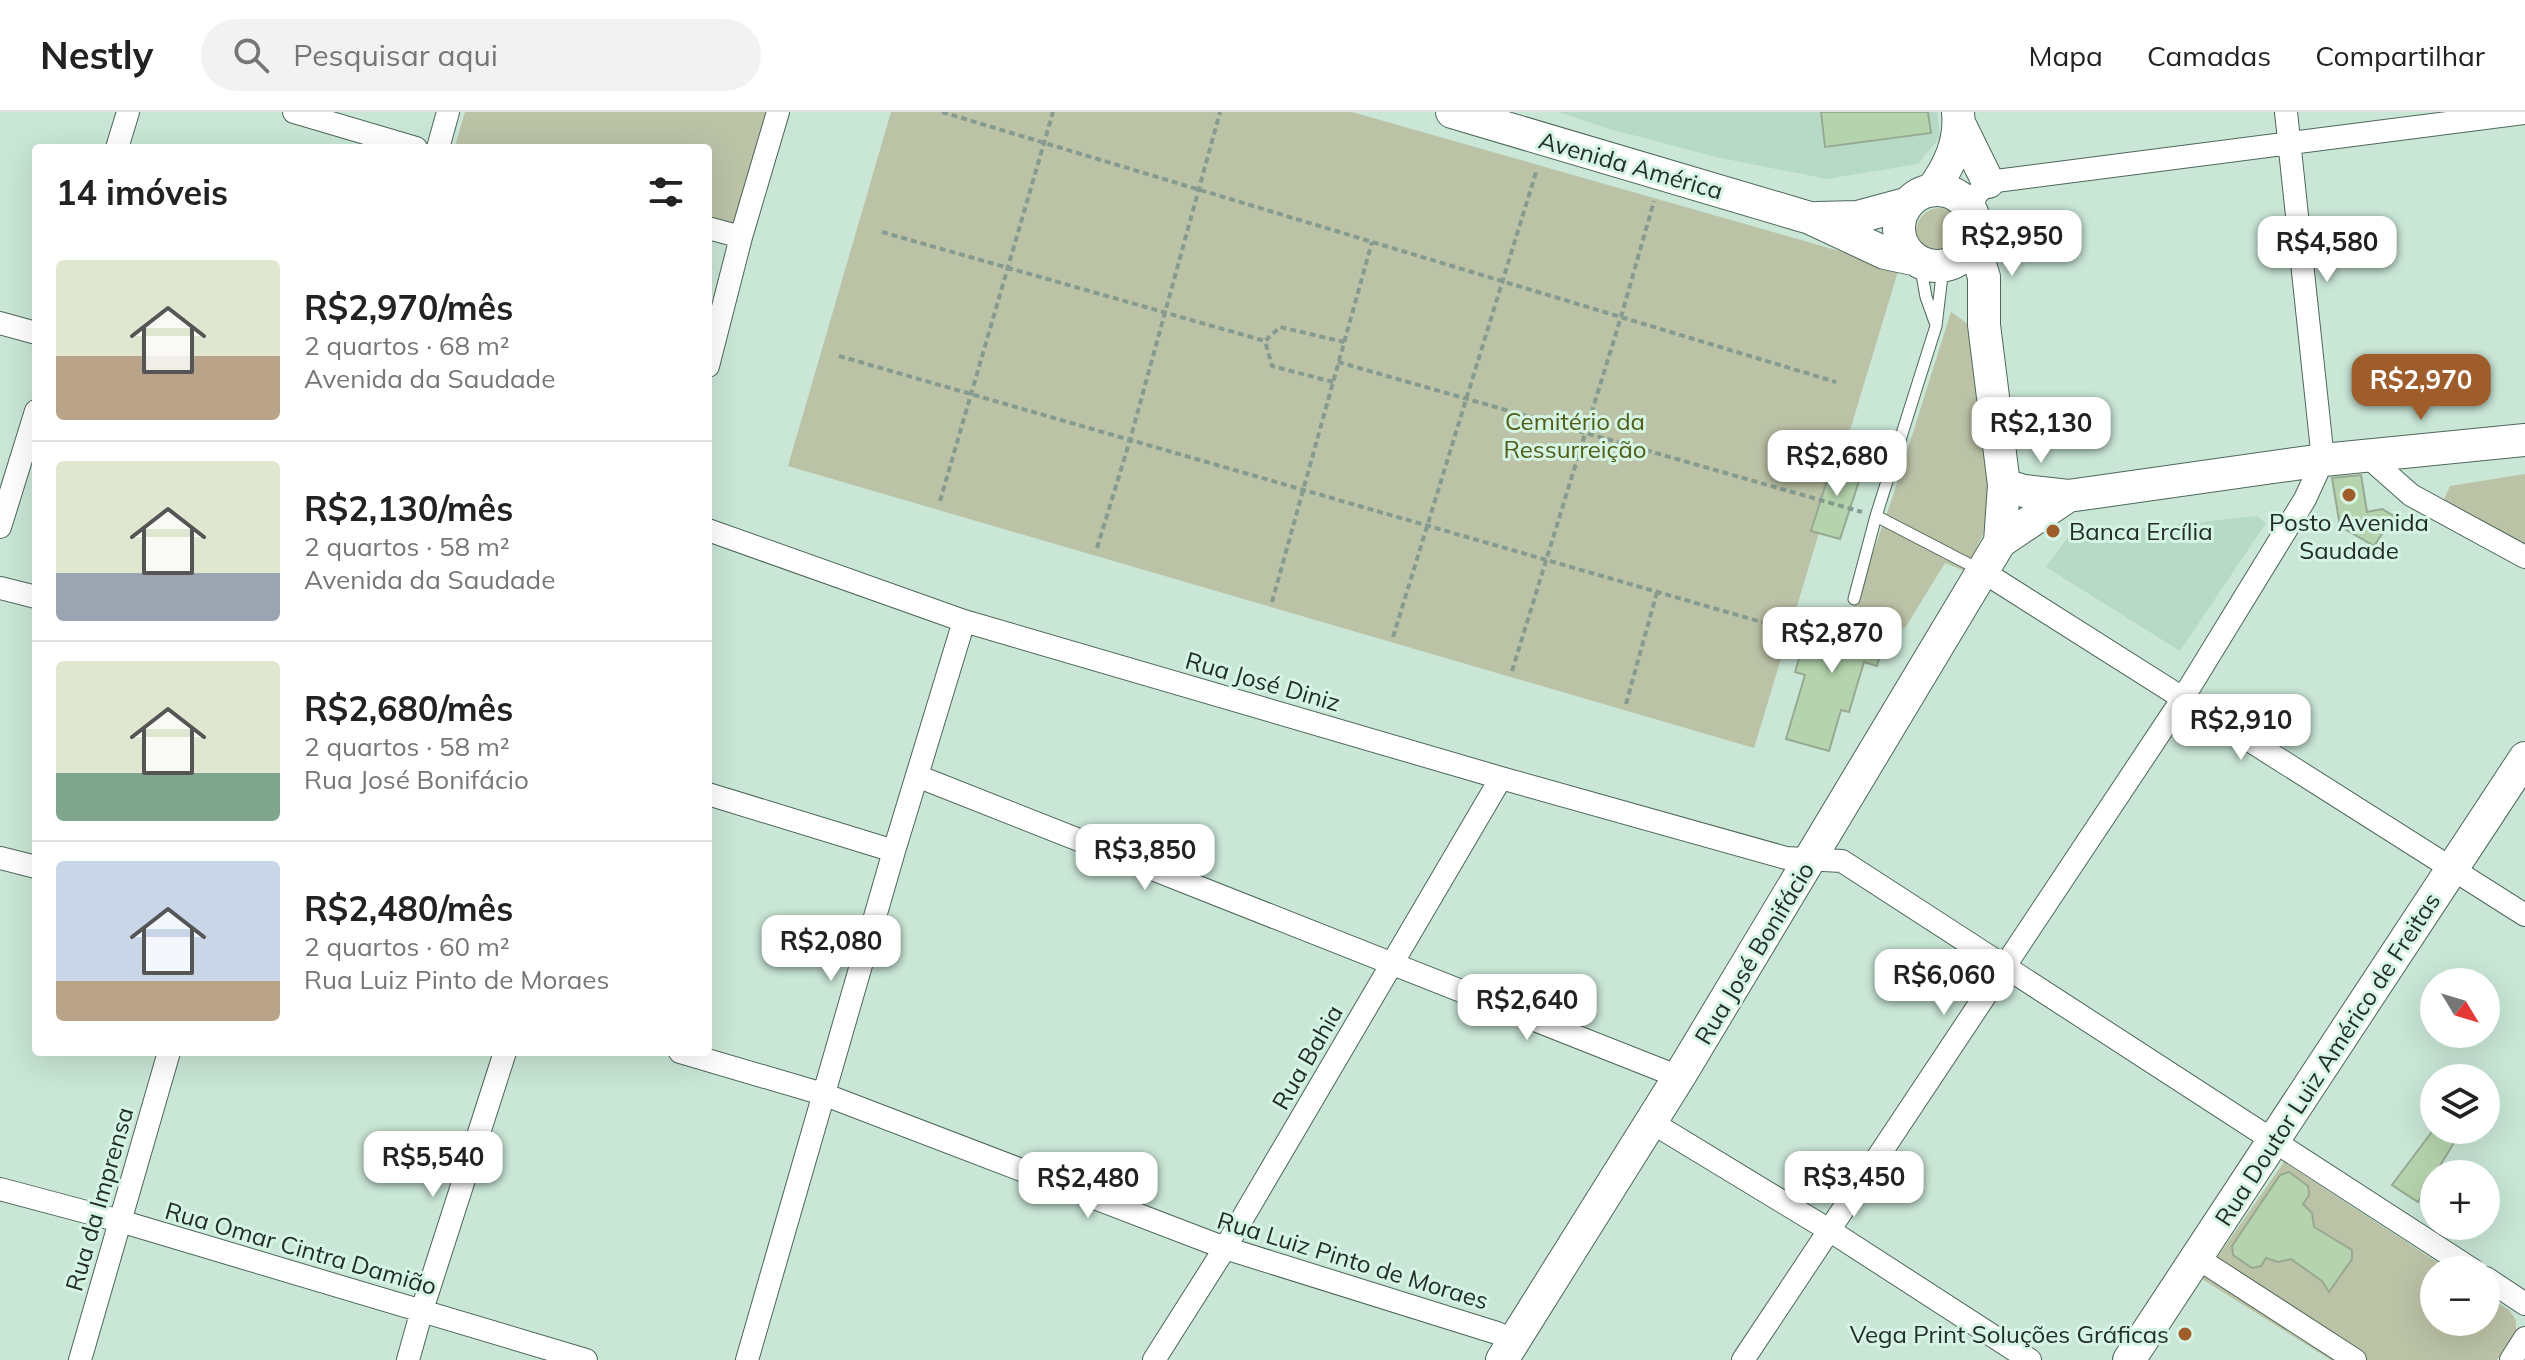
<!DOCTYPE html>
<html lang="pt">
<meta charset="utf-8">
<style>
body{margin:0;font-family:Mulish,sans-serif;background:#f2f2f2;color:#222;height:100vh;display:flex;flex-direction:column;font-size:30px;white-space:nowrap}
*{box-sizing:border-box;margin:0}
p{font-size:26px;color:#767676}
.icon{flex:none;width:44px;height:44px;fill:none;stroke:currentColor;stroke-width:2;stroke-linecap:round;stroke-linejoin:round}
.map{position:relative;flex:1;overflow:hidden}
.details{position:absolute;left:32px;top:32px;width:680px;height:912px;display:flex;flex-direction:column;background:#fff;border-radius:8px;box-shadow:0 8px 32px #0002}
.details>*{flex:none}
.needle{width:52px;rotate:128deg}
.tools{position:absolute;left:2420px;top:856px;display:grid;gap:16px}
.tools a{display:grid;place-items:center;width:80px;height:80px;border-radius:50%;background:#fff;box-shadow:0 8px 32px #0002;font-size:40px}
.price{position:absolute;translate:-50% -68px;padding:0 18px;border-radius:16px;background:#fff;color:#222;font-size:26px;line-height:52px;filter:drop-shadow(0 2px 4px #0008)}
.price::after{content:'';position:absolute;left:50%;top:48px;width:24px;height:18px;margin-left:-12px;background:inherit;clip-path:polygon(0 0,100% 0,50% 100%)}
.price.active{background:#a05d2c;color:#fff}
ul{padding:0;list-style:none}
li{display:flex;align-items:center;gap:24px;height:200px;padding:0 24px}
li+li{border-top:2px solid #e0e0e0}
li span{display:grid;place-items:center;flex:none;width:224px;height:160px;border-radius:8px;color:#555}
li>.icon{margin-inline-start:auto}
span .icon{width:96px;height:96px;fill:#fffc;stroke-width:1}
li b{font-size:34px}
h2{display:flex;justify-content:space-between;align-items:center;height:96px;padding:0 24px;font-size:34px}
header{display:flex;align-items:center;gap:48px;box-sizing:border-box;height:112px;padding:0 40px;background:#fff;border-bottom:2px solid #e0e0e0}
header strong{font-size:38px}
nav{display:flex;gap:44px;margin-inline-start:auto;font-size:28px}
.search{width:560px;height:72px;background:#f2f2f2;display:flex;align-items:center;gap:20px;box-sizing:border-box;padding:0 28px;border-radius:44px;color:#767676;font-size:30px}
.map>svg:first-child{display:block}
.built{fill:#b7dac7}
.green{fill:#bbc2a6}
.building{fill:#b5d4ad;stroke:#97a992;stroke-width:2}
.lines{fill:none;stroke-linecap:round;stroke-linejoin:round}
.lane-casing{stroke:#4d6759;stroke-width:13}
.street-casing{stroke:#4d6759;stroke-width:24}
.secondary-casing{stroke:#4d6759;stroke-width:34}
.path{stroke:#859b8f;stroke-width:4;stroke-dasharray:6 4;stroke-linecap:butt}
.lane{stroke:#fff;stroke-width:11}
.street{stroke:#fff;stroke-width:22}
.secondary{stroke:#fff;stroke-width:32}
.poi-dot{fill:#a05d2c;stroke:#d6f4e3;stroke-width:3}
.labels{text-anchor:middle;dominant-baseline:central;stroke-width:6;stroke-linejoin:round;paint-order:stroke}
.street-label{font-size:24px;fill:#232e28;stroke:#d6f4e3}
.park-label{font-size:24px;fill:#515d18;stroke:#d6f4e3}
.poi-label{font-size:24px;fill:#232e28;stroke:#d6f4e3}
</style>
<header>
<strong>Nestly</strong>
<div class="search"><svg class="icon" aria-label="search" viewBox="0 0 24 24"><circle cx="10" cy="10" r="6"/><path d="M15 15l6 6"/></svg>Pesquisar aqui</div>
<nav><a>Mapa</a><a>Camadas</a><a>Compartilhar</a></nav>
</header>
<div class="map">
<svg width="2525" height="1248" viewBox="0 0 2525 1248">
<rect width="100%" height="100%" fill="#c9e6d6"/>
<path class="built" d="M1559,0H1937L1940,25L1918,52L1827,67L1716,45L1606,16Z
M2257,404L2266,411L2180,539L2046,455L2069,424Z"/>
<path class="green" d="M465,0H767L733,115L708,108V36H462L455,34Z
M891,0H1352L1899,156L1754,636L788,354Z
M1916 120a24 24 0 1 1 48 0a24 24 0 1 1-48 0Z
M1951,200L1972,215L1992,362L1987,414L1965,459L1945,451L1905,516L1851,502L1893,384Z
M2525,362V436L2442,392L2450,374Z
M2284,1050L2449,1158H2434V1210H2486V1183L2509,1198L2516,1208V1220L2497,1248H2331L2202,1167Z"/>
<path class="building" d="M1821,0H1928L1931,21L1825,35Z
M1834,346L1864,354L1840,427L1811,419Z
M2361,363L2367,400L2382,397L2394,404L2374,434L2340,414L2332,366Z
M1824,498L1888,516L1877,554L1864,550L1849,600L1841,598L1829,639L1786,627L1805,563L1795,560L1807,520L1817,523Z
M2434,1017L2442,1018L2455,1029L2418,1090L2392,1073Z
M2289,1060L2308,1074L2309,1083L2303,1092L2312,1101L2314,1115L2352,1138V1147L2329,1180L2322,1169L2291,1147L2278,1150L2266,1146L2261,1154L2252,1156L2233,1143L2232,1134L2280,1063Z"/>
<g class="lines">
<defs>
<path id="lane" d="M1920,151L1926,185L1936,213
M1876,404L1982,459
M1854,487L1876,404L1936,214L1943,155"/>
<path id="street" d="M294,0L416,36
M117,36L128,0
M438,36L448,0
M1971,98L1976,83L1988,70L2525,1
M708,116L741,125
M0,211L36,221
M708,254L741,125L778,0
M2367,344L2411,383L2525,445
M0,415L36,299
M708,418L964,509L1501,666L1786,746L1842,749L2473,1158
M1982,459L2525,803
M0,476L36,485
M917,664L1679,965
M708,682L894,739
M0,746L36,755
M680,940L823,982L1225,1136L1497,1221L1514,1229
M1651,1010L1829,1118L2030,1248
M0,1077L120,1109L586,1248
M2196,1145L2355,1248
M2486,1166L2525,1192
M80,1248L169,940
M408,1248L422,1198L505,940
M747,1248L894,739L964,509
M1154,1248L1225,1136L1501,666
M1743,1248L2183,586L2305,387L2323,348L2286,0
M2511,1248L2525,1226"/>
<path id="secondary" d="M1452,0L1810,106L1885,141L1913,147
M1959,11L1988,70
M1899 116a38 38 0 1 1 76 0a38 38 0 1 1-76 0Z
M1932,78C1949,55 1961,30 1958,0
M1817,106L1858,105L1906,92
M1973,130L1984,165V213L2004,373L2000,430
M2004,373L2024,379L2068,384L2323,348L2525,328
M1502,1248L1679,965L2000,430L2068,384
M2129,1248L2525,646"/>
</defs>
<use href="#lane" class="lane-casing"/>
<use href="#street" class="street-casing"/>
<use href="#secondary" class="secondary-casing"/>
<path class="path" d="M942,0L1836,270
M882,120L1265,229
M839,244L1772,513
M1338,250L1862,400
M1333,270L1272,254L1265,229L1280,215L1344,230
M940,389L1053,0
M1097,436L1130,328L1220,0
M1272,490L1372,130
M1393,525L1537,57
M1512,559L1621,205L1654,89
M1626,592L1657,480"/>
<use href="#lane" class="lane"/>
<use href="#street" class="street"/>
<use href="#secondary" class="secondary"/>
</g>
<g class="poi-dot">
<circle cx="2349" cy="383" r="8"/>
<circle cx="2053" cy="419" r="8"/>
<circle cx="2185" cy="1222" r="8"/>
</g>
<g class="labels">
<g class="street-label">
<text transform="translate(1631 53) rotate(16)">Avenida América</text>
<text transform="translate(1263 569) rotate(16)">Rua José Diniz</text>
<text transform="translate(1754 841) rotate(-59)">Rua José Bonifácio</text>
<text transform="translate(1307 945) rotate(-60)">Rua Bahia</text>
<text transform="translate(2327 947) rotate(-57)">Rua Doutor Luiz Américo de Freitas</text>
<text transform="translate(99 1087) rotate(-74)">Rua da Imprensa</text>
<text transform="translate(301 1136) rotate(16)">Rua Omar Cintra Damião</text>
<text transform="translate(1353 1148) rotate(17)">Rua Luiz Pinto de Moraes</text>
</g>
<g class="park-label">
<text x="1575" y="309">Cemitério da<tspan x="1575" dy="28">Ressurreição</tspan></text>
</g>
<g class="poi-label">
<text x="2349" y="410">Posto Avenida<tspan x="2349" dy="28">Saudade</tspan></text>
<text x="2069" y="419" text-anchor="start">Banca Ercília</text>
<text x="2169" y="1222" text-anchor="end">Vega Print Soluções Gráficas</text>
</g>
</g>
</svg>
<div class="tools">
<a><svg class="needle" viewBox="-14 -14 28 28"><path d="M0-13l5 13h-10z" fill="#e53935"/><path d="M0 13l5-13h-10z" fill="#767676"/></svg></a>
<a><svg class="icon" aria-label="layers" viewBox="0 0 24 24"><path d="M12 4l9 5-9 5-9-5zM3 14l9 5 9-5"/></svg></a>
<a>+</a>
<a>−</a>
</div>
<b class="price" style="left:2012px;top:166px">R$2,950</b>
<b class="price" style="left:2327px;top:172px">R$4,580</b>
<b class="price active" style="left:2421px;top:310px">R$2,970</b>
<b class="price" style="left:2041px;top:353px">R$2,130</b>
<b class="price" style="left:1837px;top:386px">R$2,680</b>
<b class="price" style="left:1832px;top:563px">R$2,870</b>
<b class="price" style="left:2241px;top:650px">R$2,910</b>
<b class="price" style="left:1145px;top:780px">R$3,850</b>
<b class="price" style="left:831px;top:871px">R$2,080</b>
<b class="price" style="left:1944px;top:905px">R$6,060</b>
<b class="price" style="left:1527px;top:930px">R$2,640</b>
<b class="price" style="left:433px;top:1087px">R$5,540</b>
<b class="price" style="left:1854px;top:1107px">R$3,450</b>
<b class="price" style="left:1088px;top:1108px">R$2,480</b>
<section class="details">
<h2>14 imóveis<svg class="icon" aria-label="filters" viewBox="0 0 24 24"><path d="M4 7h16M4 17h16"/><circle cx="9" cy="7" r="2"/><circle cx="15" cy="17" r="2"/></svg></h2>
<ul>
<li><span style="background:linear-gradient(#dfe7d0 60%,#b9a48a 0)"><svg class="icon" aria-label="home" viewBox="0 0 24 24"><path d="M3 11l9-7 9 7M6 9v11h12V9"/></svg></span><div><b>R$2,970/mês</b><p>2 quartos · 68 m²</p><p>Avenida da Saudade</p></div></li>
<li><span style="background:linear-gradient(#dfe7d0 70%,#9aa5b1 0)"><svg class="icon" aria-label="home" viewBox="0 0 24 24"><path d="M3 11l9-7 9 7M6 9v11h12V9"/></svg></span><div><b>R$2,130/mês</b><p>2 quartos · 58 m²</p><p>Avenida da Saudade</p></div></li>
<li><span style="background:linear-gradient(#dfe7d0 70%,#7fa58c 0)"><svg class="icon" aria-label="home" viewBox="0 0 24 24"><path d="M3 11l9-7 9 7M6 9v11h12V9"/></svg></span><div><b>R$2,680/mês</b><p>2 quartos · 58 m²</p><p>Rua José Bonifácio</p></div></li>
<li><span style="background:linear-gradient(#c9d6e8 75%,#b9a48a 0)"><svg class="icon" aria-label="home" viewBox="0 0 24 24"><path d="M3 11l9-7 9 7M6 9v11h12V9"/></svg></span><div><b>R$2,480/mês</b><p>2 quartos · 60 m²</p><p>Rua Luiz Pinto de Moraes</p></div></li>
</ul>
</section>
</div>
